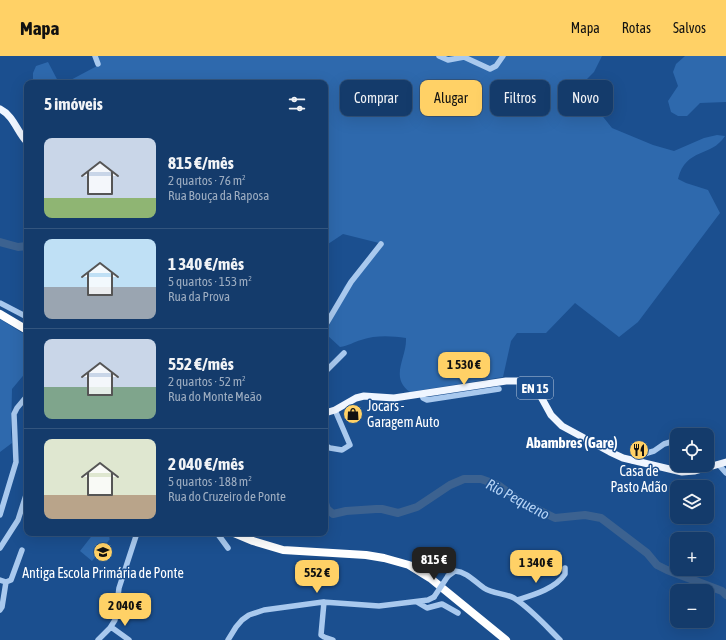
<!DOCTYPE html>
<html lang="pt">
<meta charset="utf-8">
<style>
body{margin:0;font-family:"Asap Condensed",sans-serif;background:#214673;color:#f1f3f6;height:100vh;display:flex;flex-direction:column;font-size:15px;white-space:nowrap}
*{box-sizing:border-box;margin:0}
p{font-size:13px;color:#9dadc1}
.icon{flex:none;width:22px;height:22px;fill:none;stroke:currentColor;stroke-width:2;stroke-linecap:round;stroke-linejoin:round}
.map{position:relative;flex:1;overflow:hidden}
.side{position:absolute;left:24px;top:24px;width:304px;height:456px;display:flex;flex-direction:column;background:#143b6b;border-radius:8px;box-shadow:0 4px 16px #0002,0 0 0 1px #33557e}
.side>*{flex:none}
.top-card{position:absolute;left:340px;top:24px;width:326px;height:36px;display:flex;gap:8px}
.tools{position:absolute;left:670px;top:372px;display:grid;gap:8px}
.tools a{display:grid;place-items:center;width:44px;height:44px;border-radius:8px;background:#143b6b;box-shadow:0 4px 16px #0002,0 0 0 1px #33557e;font-size:20px}
.price{position:absolute;translate:-50% -34px;padding:0 9px;border-radius:8px;background:#ffd166;color:#111;font-size:13px;line-height:26px;filter:drop-shadow(0 1px 2px #0008)}
.price::after{content:'';position:absolute;left:50%;top:24px;width:12px;height:9px;margin-left:-6px;background:inherit;clip-path:polygon(0 0,100% 0,50% 100%)}
.price.on{background:#222;color:#fff}
ul{padding:0;list-style:none}
li{display:flex;align-items:center;gap:12px;height:100px;padding:0 20px}
li+li{border-top:1px solid #33557e}
li span{display:grid;place-items:center;flex:none;width:112px;height:80px;border-radius:8px;color:#555}
li>.icon{margin-inline-start:auto}
span .icon{width:48px;height:48px;fill:#fffc;stroke-width:1}
li b{font-size:17px}
h2{display:flex;justify-content:space-between;align-items:center;height:48px;padding:0 20px;font-size:17px}
.pill{padding:0 14px;border-radius:8px;background:#143b6b;box-shadow:0 4px 16px #0002,0 0 0 1px #33557e;font-size:14px;line-height:36px}
.pill.on{background:#ffd166;color:#111}
header{display:flex;align-items:center;gap:24px;box-sizing:border-box;height:56px;padding:0 20px;background:#ffd166;color:#111}
header strong{font-size:19px}
nav{display:flex;gap:22px;margin-inline-start:auto;font-size:14px}
.map>svg:first-child{display:block}
.green{fill:#2e69ad}
.lines{fill:none;stroke-linecap:round;stroke-linejoin:round}
.river{stroke:#3c6290;stroke-width:8}
.minor{stroke:#a9c9ee;stroke-width:5.5}
.major{stroke:#f0f6ff;stroke-width:7}
.highway{stroke:#fff;stroke-width:8}
.minor-bridge{stroke:#a9c9ee;stroke-width:5.5}
.labels{text-anchor:middle;dominant-baseline:central;stroke-width:3;stroke-linejoin:round;paint-order:stroke}
.shield{fill:#1b4f8f;stroke:#bbcadd;stroke-width:1}
.shield-label{font-size:13px;font-weight:bold;fill:#fff}
.poi-label{font-size:14px;fill:#fff;stroke:#1b4f8f}
.neighbourhood-label{font-size:15px;font-weight:bold;fill:#fff;stroke:#1b4f8f}
.water-label{font-size:15px;font-style:italic;fill:#b5d3f5;stroke:#1b4f8f}
</style>
<header>
<strong>Mapa</strong>
<nav><a>Mapa</a><a>Rotas</a><a>Salvos</a></nav>
</header>
<div class="map">
<svg width="726" height="584" viewBox="0 0 726 584">
<rect width="100%" height="100%" fill="#1b4f8f"/>
<path class="green" d="M94,0H602L594,16L576,34L575,39L600,57L612,72L653,89L674,95L704,82L717,79L725,80C711,102 686,91 678,123L686,127L708,134L720,157L638,266L619,281L575,247L546,277H517L511,285L503,321L410,336C389,321 407,302 406,282C391,280 376,279 361,284C354,286 348,290 340,291L326,278L344,231L379,187L343,178L325,190V27H65L97,10Z
M685,0H726V46L700,47L687,60H678L671,56L668,45L678,30L673,16L676,8Z
M48,6L59,27H33V17L36,10Z
M0,263L27,280V315L12,333L11,378L12,387L0,396Z
M94,477L112,478L109,482L110,483L92,505L80,495Z"/>
<g class="lines">
<path class="river" d="M0,186L18,191L27,190
M325,447L327,453L333,458L346,455L376,453H382L398,457L417,451L450,429L464,423H481L498,429L520,445L555,462L585,459L601,462L647,497L657,509L667,514L722,535L726,539"/>
<path class="minor" d="M95,0L98,8
M439,0L448,4L464,1L490,13L496,10L503,0
M0,247L27,261
M325,270L351,226L381,188
M325,316L344,297
M422,338L423,342L427,344L499,333
M694,379H698
M707,384L709,386
M325,389L330,392L342,394L350,389L335,354
M633,405L637,400L654,395L664,388L677,384
M718,408L726,417
M0,459L16,406L14,358L17,352L27,340
M217,477L228,492
M0,492L18,464L26,439
M448,520L455,515C467,516 474,525 484,532C493,538 504,537 514,542C531,553 546,570 560,584
M0,524L6,526L11,524L22,494
M517,544C533,539 555,533 565,518V512
M324,546L321,579L324,581L333,584
M417,546L427,552L442,548L458,557
M0,554L2,551L6,526
M111,571L129,584
M98,584L110,572L115,564L119,532L137,477
M228,584L236,571L242,564L249,559L264,554L323,546L379,550L428,544L434,541"/>
<path class="major" d="M0,53C14,60 17,76 27,86
M325,357L335,354L356,342L364,340L394,342L506,325H518L531,329L540,339L551,359L562,370L610,396L623,402L682,416L695,415L726,406"/>
<path class="highway" d="M0,258L27,274
M234,477L253,485L283,494L366,499L384,502L409,509L430,522L506,584"/>
<path class="minor-bridge" d="M434,541L448,520"/>
</g>
<defs>
<symbol id="shop-disc" viewBox="-11 -11 22 22"><circle r="9.5" fill="#ffd166" stroke="#1b4f8f"/><path d="M-5-2.5h2.3a2.7 3.5 0 0 1 5.4 0H5L5.5 6h-11ZM-1.5-2.5h3a1.5 2.3 0 0 0-3 0Z" fill="#111"/></symbol>
<symbol id="restaurant-disc" viewBox="-11 -11 22 22"><circle r="9.5" fill="#ffd166" stroke="#1b4f8f"/><path d="M-5-6h1v4h1v-4h1v4h1v-4h1v5L-1.5 .5V6h-2V.5L-5-1ZM5-6V6H3V1.5H1.5Q1.5-4 5-6Z" fill="#111"/></symbol>
<symbol id="school-disc" viewBox="-11 -11 22 22"><circle r="9.5" fill="#ffd166" stroke="#1b4f8f"/><path d="M0-5L7-2L0 1L-7-2ZM-4 1L0 2.5L4 1V4Q0 6-4 4Z" fill="#111"/></symbol>
</defs>
<g fill-rule="evenodd">
<use href="#shop-disc" x="342" y="347" width="22" height="22"/>
<use href="#restaurant-disc" x="628" y="383" width="22" height="22"/>
<use href="#school-disc" x="92" y="485" width="22" height="22"/>
</g>
<g class="labels">
<rect class="shield" x="517" y="321" width="36" height="22" rx="3"/>
<g class="shield-label">
<text x="535" y="332">EN 15</text>
</g>
<g class="poi-label">
<text x="367" y="350" text-anchor="start">Jocars -<tspan x="367" dy="16">Garagem Auto</tspan></text>
<text x="639" y="415">Casa de<tspan x="639" dy="16">Pasto Adão</tspan></text>
<text x="103" y="517">Antiga Escola Primária de Ponte</text>
</g>
<g class="neighbourhood-label">
<text x="572" y="386">Abambres (Gare)</text>
</g>
<g class="water-label">
<text transform="translate(518 443) rotate(28)">Rio Pequeno</text>
</g>
</g>
</svg>
<div class="tools">
<a><svg class="icon" aria-label="locate" viewBox="0 0 24 24"><circle cx="12" cy="12" r="6"/><path d="M12 2v4M12 18v4M2 12h4M18 12h4"/></svg></a>
<a><svg class="icon" aria-label="layers" viewBox="0 0 24 24"><path d="M12 4l9 5-9 5-9-5zM3 14l9 5 9-5"/></svg></a>
<a>+</a>
<a>−</a>
</div>
<b class="price" style="left:464px;top:330px">1 530 €</b>
<b class="price on" style="left:434px;top:525px">815 €</b>
<b class="price" style="left:536px;top:528px">1 340 €</b>
<b class="price" style="left:317px;top:538px">552 €</b>
<b class="price" style="left:125px;top:571px">2 040 €</b>
<div class="top-card">
<a class="pill">Comprar</a>
<a class="pill on">Alugar</a>
<a class="pill">Filtros</a>
<a class="pill">Novo</a>
</div>
<section class="side">
<h2>5 imóveis<svg class="icon" aria-label="filters" viewBox="0 0 24 24"><path d="M4 7h16M4 17h16"/><circle cx="9" cy="7" r="2"/><circle cx="15" cy="17" r="2"/></svg></h2>
<ul>
<li><span style="background:linear-gradient(#c9d6e8 75%,#8fb573 0)"><svg class="icon" aria-label="home" viewBox="0 0 24 24"><path d="M3 11l9-7 9 7M6 9v11h12V9"/></svg></span><div><b>815 €/mês</b><p>2 quartos · 76 m²</p><p>Rua Bouça da Raposa</p></div></li>
<li><span style="background:linear-gradient(#bfe0f5 60%,#9aa5b1 0)"><svg class="icon" aria-label="home" viewBox="0 0 24 24"><path d="M3 11l9-7 9 7M6 9v11h12V9"/></svg></span><div><b>1 340 €/mês</b><p>5 quartos · 153 m²</p><p>Rua da Prova</p></div></li>
<li><span style="background:linear-gradient(#c9d6e8 60%,#7fa58c 0)"><svg class="icon" aria-label="home" viewBox="0 0 24 24"><path d="M3 11l9-7 9 7M6 9v11h12V9"/></svg></span><div><b>552 €/mês</b><p>2 quartos · 52 m²</p><p>Rua do Monte Meão</p></div></li>
<li><span style="background:linear-gradient(#dfe7d0 70%,#b9a48a 0)"><svg class="icon" aria-label="home" viewBox="0 0 24 24"><path d="M3 11l9-7 9 7M6 9v11h12V9"/></svg></span><div><b>2 040 €/mês</b><p>5 quartos · 188 m²</p><p>Rua do Cruzeiro de Ponte</p></div></li>
</ul>
</section>
</div>
